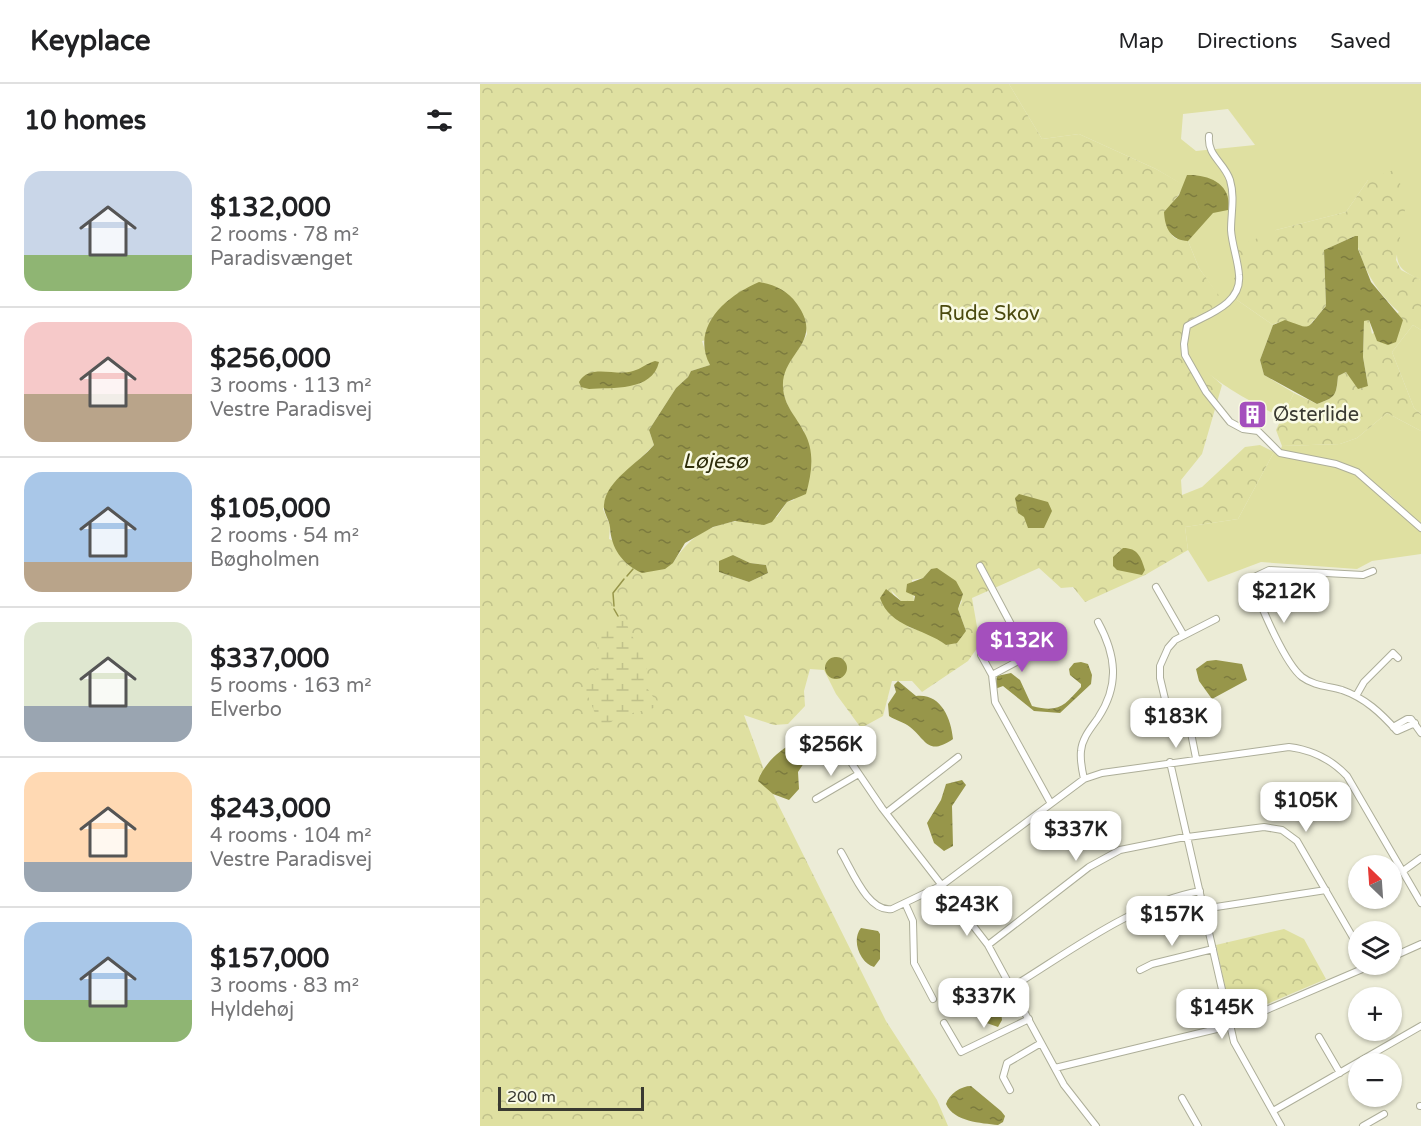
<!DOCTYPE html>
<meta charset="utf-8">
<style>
body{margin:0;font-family:"Varela Round",sans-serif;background:#f6f6f6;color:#202124;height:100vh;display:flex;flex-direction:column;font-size:22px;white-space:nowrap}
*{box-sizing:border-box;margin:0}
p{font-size:20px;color:#757577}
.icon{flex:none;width:33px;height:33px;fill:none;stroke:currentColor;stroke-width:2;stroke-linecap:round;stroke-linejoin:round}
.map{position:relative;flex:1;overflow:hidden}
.details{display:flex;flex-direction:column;background:#fff;width:480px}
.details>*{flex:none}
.needle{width:39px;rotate:335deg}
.tools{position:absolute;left:868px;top:771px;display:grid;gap:12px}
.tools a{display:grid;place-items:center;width:54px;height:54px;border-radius:50%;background:#fff;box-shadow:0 2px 4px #0004;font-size:30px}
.scale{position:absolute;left:18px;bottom:15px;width:146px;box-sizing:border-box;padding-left:6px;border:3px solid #393931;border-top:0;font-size:16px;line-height:21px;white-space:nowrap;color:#393931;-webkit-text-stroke:4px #f9fae4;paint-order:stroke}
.price{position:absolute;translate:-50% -51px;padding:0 14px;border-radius:12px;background:#fff;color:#222;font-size:20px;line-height:39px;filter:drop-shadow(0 2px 3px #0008)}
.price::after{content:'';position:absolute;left:50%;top:36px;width:18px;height:14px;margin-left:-9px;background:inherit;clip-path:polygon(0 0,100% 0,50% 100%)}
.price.selected{background:#a44fbd;color:#fff}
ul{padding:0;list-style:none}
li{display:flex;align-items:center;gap:18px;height:150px;padding:0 24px}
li+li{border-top:2px solid #e0e0e0}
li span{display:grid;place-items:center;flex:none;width:168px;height:120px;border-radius:18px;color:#555}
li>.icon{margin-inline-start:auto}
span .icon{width:72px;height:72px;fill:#fffc;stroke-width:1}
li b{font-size:26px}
h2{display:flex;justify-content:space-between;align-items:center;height:72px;padding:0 24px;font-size:26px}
header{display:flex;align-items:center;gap:36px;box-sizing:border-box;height:84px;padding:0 30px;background:#fff;border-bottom:2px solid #e0e0e0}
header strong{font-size:28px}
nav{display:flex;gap:33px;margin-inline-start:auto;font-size:21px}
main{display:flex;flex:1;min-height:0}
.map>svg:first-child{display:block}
.grass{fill:#dfe0a1;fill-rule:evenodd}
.forest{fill:url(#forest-crowns);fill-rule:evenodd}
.wetland{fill:url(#wetland-marsh)}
.water{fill:url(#water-ripples)}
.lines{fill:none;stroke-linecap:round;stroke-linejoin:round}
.stream{stroke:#97964a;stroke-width:1.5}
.minor-casing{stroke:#adae99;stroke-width:8}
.minor{stroke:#fff;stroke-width:6}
.labels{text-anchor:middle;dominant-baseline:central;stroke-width:5;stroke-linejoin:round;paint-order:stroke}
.park-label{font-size:20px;fill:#4b4a0e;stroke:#f9fae4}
.poi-label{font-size:20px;fill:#393931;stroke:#f9fae4;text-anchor:start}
.water-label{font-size:21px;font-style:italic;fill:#2e2d0b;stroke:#f9fae4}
</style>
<header>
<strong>Keyplace</strong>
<nav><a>Map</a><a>Directions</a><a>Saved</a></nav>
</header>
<main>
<section class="details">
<h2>10 homes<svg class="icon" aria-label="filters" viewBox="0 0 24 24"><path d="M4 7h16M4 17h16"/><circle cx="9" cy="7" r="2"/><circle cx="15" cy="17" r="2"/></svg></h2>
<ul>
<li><span style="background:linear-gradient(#c9d6e8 70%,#8fb573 0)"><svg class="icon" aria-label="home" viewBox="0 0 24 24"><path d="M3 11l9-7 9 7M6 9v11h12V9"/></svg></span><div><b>$132,000</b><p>2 rooms · 78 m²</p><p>Paradisvænget</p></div></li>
<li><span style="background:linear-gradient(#f6c9c9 60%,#b9a48a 0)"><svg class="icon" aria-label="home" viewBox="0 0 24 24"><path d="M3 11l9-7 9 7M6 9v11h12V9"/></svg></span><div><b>$256,000</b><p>3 rooms · 113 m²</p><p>Vestre Paradisvej</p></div></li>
<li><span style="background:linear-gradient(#a9c7e8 75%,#b9a48a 0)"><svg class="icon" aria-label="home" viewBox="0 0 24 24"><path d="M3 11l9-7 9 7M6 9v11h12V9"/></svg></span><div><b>$105,000</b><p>2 rooms · 54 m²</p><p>Bøgholmen</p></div></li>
<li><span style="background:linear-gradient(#dfe7d0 70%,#9aa5b1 0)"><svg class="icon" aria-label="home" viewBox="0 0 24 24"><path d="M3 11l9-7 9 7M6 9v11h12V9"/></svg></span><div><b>$337,000</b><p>5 rooms · 163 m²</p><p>Elverbo</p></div></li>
<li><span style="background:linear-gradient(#ffd9b3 75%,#9aa5b1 0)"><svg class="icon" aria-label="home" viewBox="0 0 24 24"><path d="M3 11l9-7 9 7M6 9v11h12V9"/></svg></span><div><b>$243,000</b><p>4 rooms · 104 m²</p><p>Vestre Paradisvej</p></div></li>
<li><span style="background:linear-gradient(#a9c7e8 65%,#8fb573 0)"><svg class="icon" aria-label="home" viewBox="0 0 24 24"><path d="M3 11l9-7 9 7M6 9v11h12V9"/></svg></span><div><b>$157,000</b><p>3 rooms · 83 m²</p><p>Hyldehøj</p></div></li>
</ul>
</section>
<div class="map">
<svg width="941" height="1042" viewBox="0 0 941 1042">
<defs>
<pattern id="forest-crowns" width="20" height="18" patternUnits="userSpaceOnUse" patternTransform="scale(1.5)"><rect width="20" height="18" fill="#dfe0a1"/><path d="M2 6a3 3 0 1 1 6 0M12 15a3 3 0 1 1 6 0" fill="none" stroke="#c0c18b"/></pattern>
<pattern id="wetland-marsh" width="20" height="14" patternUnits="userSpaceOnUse" patternTransform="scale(1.5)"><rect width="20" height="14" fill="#dfe0a1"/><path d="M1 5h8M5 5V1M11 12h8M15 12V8" fill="none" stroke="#c0c18b"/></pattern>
<pattern id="water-ripples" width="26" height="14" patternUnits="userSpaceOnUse" patternTransform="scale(1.5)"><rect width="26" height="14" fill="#97964a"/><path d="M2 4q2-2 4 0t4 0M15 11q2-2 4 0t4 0" fill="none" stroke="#7c7b3e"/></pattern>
</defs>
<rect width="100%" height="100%" fill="#ececd7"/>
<path class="grass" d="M529,0H941V196C925,188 916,185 917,166L888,96L866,128L796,146L757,216L793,241L780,276L784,291L814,309L802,334C776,320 705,285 701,254C701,250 703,244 704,240L742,217L719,184L708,157L697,156L703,101L676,85L599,50L562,55ZM748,25L775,61L716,67L701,55L703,30Z
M933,241L941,246V330L934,324L912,268Z
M907,329L941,347V441L910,411L867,381L800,367L802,362L860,360L877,354Z
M794,368C814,379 837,376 857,383C891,394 916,424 941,448V470L892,477L877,485L781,478L728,498L708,466L705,443L758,435Z"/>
<path class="forest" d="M0,0H529L562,55L599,50L676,85L704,101C697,118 679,126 689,146C693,156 699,156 708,157L719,184L743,217L704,240C697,269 723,283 742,301L722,370L701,396L702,411L722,403L765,363L780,361L794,368L758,435L705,443L708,466L665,491L605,518L593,503L581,504L559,484L492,514L500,560L488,577L442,608L432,597H412L403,632L381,644L356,610L344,586L330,585L324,607L325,622L308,640L294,641L264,631L284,686L280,690L293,710L406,937L457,1016L468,1042H0ZM324,236L327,250C321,262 314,271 307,282C294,305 311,329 324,347L314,416L307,418L297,433C250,438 220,436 193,479L129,455L130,442L123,425L141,393L174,361L169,346L196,304L208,293L211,287L230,281L222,257ZM253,471L270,479L286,481L288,489L269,498L239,488ZM451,485L482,517L478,525L486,547L466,561L453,551L428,543L411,506L421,517H434L432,496L443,494Z
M916,85L926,120L916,176L921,186L941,196V246L933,241L912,268L934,324L941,330V347L907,329L877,354L860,360L802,362L796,346L814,309L837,320C856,313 856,312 858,292L866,288L888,302L883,273L884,237L889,235L892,250L919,228C895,207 882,183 875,152L844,166L846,222L827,244L822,245C813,239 802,235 793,241L757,216L752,180L757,163L796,146L866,128L888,96Z
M804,845L824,855L846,895L752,935L736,861Z"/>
<path class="wetland" d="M139,531L145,537L167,582C163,599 166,606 179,619L178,623L140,632L125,642L119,639L103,600L116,586L119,574L116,553L119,545Z"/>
<path class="water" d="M707,91C728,90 753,100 748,126L733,129L708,157C691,156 685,145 684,128L699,111Z
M875,152H878V165L891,198L923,236L916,258L908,261L897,257L889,236L884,237L883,273L888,302L878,305L866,288L858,292C856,312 856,313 837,320L784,291L780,276L793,241L805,236C834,246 824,247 846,222L844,166Z
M279,198C295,201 307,206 317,220C345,259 301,269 303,303C304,322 316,332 324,348C335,367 332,389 326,410L307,418L292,438L284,441L255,437L233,443L205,459L193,479L185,485L162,489C142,480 131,464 130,443C129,435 123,428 124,421C126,396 159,379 174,361L169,346L196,304L208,293L211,287L230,281C210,243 246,212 279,198Z
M175,277L179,278C172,308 132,303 109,305L101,303L99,298C110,279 136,293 153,287C161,285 167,279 175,277Z
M539,410L568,418L572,427L564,444H548L544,433L538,429L535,414Z
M643,464C658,464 661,473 665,486L662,491L637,486L633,482V473Z
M253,471L270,479L286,481L288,489L269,498L239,488V477Z
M457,484L476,497L483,510L478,525L486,547L477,559L466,561C444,544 410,544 400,514L406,505L421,517H434L435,512L426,508L427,500L443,494L451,485Z
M345 584a11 11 0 1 1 22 0a11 11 0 1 1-22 0Z
M736,576L762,580L767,596L732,615L719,597L716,585L727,577Z
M601,578L608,580L612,591L611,600L580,629L554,627L523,602L515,605L517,592L531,589L540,596L552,622C579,629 584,622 601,603V600L590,591L589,585L594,579Z
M418,597L436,612C460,609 471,633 473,655C448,672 447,657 430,643C424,638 415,636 409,632L408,620L416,608L414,601Z
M314,659L322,660L328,673L318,688L319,705L309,716L293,710L278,697C283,681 300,665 314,659Z
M482,696L486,701L472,722L473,762L464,767L454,759L447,739L461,716L466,700Z
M381,844L398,847L400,850V875L394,883C380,879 371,856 381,844Z
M512,912L520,919L522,936L518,943L501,937L497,930L503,923L504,913Z
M491,1002L521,1027L525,1032L523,1038L518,1041C501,1039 474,1038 466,1020C469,1010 481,1002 491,1002Z"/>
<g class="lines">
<path class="stream" d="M147,492L153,485
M134,522L133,509L144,495
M134,525L138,532"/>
<defs>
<path id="minor" d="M729,52C727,72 744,78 750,96C755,113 751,129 751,146C752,161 758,176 759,191C762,220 728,230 707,242L704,260L705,271L726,308L750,338L763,345L778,347L800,369L856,380L877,388L941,444
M500,482L534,546L502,567L501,571L512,591L515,618L570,718
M893,487L883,491L789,486L770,495C780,519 804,579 822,593C834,602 848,602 862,606C885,614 901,629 917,647L935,639
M676,503L703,550
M512,591L561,565
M876,612L884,598L913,569L918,574
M913,643L927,635H931L941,649
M360,662L402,724L508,861L584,1001L616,1042
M716,674L710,644L685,615L680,594V582L688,564L695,556L736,535
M690,678L754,958L801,1042
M604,695C602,686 600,676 601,667C602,654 611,644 618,634C640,601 636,571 618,538
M336,715L377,691
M406,729L478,673
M361,768C372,786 388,829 412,825L462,801L604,695L622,689L809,663C833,666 851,675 867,692L941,819
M923,787L941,774
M425,819L433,837L434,879L453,915
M723,825L846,806
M508,861L609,783L640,766L700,754L784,743L802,746L817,757L879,864
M912,873L941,860
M660,886L672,880L733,865
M532,903C591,867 651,820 720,807
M464,939L481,968L549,935
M839,953L860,989
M575,984L749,942L894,880
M530,1006L523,993L527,979L561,959
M702,1014L718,1042
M940,1022H941
M793,1027L941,942
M883,1042L904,1030"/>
</defs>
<use href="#minor" class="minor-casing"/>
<use href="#minor" class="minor"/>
</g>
<defs>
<symbol id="building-square" viewBox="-11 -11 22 22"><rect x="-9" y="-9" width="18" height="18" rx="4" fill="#a44fbd" stroke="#f9fae4"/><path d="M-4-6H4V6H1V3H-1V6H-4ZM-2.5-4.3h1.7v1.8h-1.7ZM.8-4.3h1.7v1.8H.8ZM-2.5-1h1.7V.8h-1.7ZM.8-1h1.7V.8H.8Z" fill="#fff"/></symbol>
</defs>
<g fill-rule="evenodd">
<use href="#building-square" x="756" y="314" width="33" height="33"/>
</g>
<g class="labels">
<g class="park-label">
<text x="509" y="230">Rude Skov</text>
</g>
<g class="poi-label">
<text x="793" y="331">Østerlide</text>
</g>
<g class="water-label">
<text x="235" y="377">Løjesø</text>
</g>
</g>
</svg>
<div class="tools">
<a><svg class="needle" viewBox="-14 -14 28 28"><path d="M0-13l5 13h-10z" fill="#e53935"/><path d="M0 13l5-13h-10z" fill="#757577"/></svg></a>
<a><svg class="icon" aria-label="layers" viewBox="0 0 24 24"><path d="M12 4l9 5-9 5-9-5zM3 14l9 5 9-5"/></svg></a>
<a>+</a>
<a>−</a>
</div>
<div class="scale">200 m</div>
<b class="price" style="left:804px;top:540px">$212K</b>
<b class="price selected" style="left:542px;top:589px">$132K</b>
<b class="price" style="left:696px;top:665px">$183K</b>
<b class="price" style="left:351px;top:693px">$256K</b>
<b class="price" style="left:826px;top:749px">$105K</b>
<b class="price" style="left:596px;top:778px">$337K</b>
<b class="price" style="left:487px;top:853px">$243K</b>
<b class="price" style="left:692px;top:863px">$157K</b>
<b class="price" style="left:504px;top:945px">$337K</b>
<b class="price" style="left:742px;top:956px">$145K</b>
</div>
</main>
